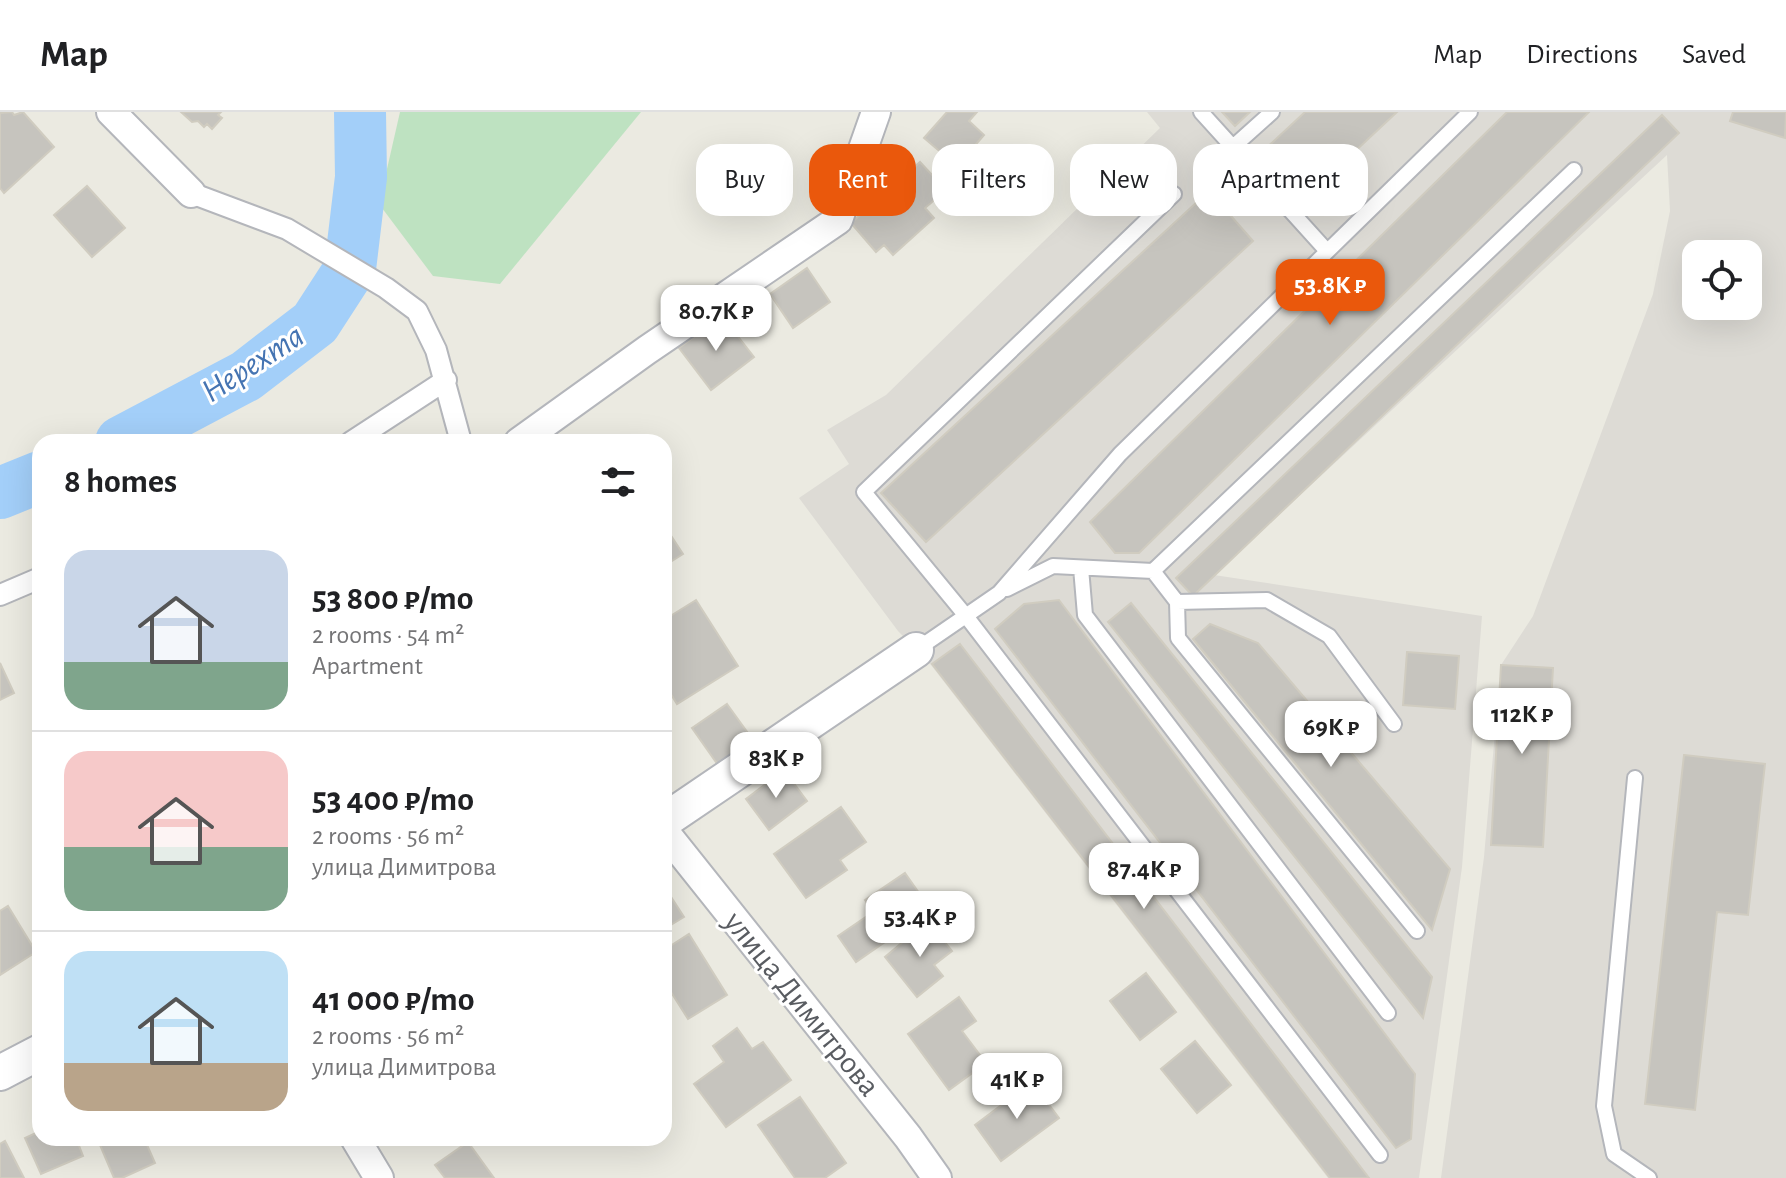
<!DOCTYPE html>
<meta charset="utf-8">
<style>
body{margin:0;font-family:"Alegreya Sans",sans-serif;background:#f6f6f6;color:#202124;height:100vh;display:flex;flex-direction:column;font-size:30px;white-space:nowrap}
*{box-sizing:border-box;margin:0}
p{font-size:26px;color:#757577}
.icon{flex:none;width:44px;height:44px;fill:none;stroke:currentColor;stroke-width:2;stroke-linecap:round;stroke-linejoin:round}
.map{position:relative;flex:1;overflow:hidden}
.sheet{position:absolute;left:32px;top:322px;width:640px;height:712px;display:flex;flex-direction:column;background:#fff;border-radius:24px;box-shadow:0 8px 32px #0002}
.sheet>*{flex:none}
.hud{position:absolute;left:696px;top:32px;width:760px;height:72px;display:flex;gap:16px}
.buttons{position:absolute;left:1682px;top:128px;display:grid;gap:16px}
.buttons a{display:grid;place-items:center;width:80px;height:80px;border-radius:16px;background:#fff;box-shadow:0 8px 32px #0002;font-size:40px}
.price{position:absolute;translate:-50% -68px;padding:0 18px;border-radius:16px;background:#fff;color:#222;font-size:26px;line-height:52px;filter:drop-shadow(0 2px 4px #0008)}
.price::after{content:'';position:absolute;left:50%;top:48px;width:24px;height:18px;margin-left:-12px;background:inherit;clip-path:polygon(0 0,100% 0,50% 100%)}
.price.on{background:#ea580c;color:#fff}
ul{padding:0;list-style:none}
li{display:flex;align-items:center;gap:24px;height:200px;padding:0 32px}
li+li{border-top:2px solid #e0e0e0}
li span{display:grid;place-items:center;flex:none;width:224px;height:160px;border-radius:24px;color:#555}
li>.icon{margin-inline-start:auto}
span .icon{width:96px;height:96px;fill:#fffc;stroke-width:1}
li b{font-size:34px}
h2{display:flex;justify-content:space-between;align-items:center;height:96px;padding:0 32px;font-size:34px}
.chip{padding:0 28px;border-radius:24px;background:#fff;box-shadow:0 8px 32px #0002;font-size:28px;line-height:72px}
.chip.on{background:#ea580c;color:#fff}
header{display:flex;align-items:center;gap:48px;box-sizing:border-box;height:112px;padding:0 40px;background:#fff;border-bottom:2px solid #e0e0e0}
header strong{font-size:38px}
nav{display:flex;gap:44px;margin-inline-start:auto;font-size:28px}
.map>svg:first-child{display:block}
.industrial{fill:#dddbd5;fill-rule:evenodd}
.green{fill:#bee2c1}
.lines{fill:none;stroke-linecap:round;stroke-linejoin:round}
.river{stroke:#a3cff9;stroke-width:52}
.building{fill:#c6c4be;stroke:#d0ccc0;stroke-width:2}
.service-casing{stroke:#b4b6bb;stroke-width:18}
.pedestrian-casing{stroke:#b4b6bb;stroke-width:24}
.minor-casing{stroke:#b4b6bb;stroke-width:32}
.tertiary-casing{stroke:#b4b6bb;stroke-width:38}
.service{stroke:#fff;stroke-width:14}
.pedestrian{stroke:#fff;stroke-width:20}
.minor{stroke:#fff;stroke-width:28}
.tertiary{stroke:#fff;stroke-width:34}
.labels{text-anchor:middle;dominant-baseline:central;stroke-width:6;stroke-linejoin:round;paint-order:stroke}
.street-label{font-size:32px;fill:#595c61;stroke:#fff}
.water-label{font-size:34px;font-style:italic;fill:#4574b2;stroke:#fff}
</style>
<header>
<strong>Map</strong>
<nav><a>Map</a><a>Directions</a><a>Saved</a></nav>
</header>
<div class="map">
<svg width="1786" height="1066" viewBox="0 0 1786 1066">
<rect width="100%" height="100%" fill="#ebeae1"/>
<path class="industrial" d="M1147,0H1786V1066H1441L1484,745L1501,553L1533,504L1653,182L1670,99L1667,43L1214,463L1482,504L1462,755L1419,1066H1328L931,553L898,519L799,386L849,352L827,318L886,283L1160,16ZM1696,142H1748V194H1696Z"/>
<path class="green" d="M400,0H641L500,172L433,164L379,92Z"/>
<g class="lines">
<path class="river" d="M121,330L246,264L315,211L350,157L361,65L360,0
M0,381L40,365"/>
</g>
<path class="building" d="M12,0L14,3L23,0L54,35L4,81L0,76V1Z
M181,0H221L218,3L222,6L212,17L207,12L204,15L198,9L192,10Z
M947,0H977L969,9L984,23L957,54L924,26Z
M1222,0H1250L1235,14Z
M1305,0H1397L1305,86L1262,40Z
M1507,0H1589L1139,441H1115L1090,410Z
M1733,0H1786L1785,26L1730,9Z
M1662,3L1679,21L1193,484L1176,466Z
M920,50L946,78L925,96L934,106L893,143L884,133L876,140L851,111Z
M87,74L125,116L92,145L54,103Z
M1209,79L1253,129L926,430L881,381Z
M807,156L830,190L793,216L770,182Z
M722,204L754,245L711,278L679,236Z
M664,413L683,442L664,454Z
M696,488L738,554L677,592L664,571V508Z
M1059,488L1415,962L1411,1027L1396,1036L995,517L1024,492Z
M1131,491L1432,865L1423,906L1108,510Z
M1210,512L1258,531L1450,757L1432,818L1193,527Z
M960,532L1369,1066H1330L932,552Z
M1407,540L1459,544L1455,597L1403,593Z
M0,551L14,581L0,588Z
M1501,553L1553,556L1543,735L1491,733Z
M727,592L753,628L718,653L692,616Z
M1684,643L1765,652L1748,803L1717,800L1695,998L1645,992Z
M784,658L807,689L769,718L746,687Z
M841,695L866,730L840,748L847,758L806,786L774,742Z
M905,761L931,798L856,850L838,824L873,800L865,788Z
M664,774L684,805L664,817Z
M8,794L36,840L0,863V799Z
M928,809L952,839L934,853L943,864L917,885L885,845Z
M689,822L727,883L688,907L664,869V838Z
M1146,861L1176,900L1140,928L1110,889Z
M959,885L976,909L962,919L986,951L949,978L908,922Z
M737,916L752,937L763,930L791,968L726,1015L694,972L724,950L713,934Z
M1195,929L1231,973L1197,1001L1161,957Z
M1032,970L1059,1006L1001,1049L975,1013Z
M800,985L846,1051L825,1066H795L758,1013Z
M40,1019V1026H76L83,1044L41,1062L25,1026Z
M97,1026H144L155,1051L122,1066H114Z
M5,1029L24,1066H0V1032Z
M468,1030L494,1066H445L435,1053Z"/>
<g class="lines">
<defs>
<path id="service" d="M1201,0L1326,138
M1233,35L1272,0
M1174,82L864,380L966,504L1380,1043
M1081,456L1085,503L1388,901
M1153,459L1574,58
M1007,477L1053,454L1153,459L1177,490L1267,488L1329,524L1394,612
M1177,490L1178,526L1417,819
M916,538L999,481L1120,342L1470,0
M1635,666L1604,994L1614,1042L1649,1066"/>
<path id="pedestrian" d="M191,81L287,117L386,176L417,199L436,238L461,330
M351,330L446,268
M0,483L40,466"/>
<path id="minor" d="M111,0L191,81
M519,330L647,238L838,108L876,0
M664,719L908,1025L937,1066
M355,1026L379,1066"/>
<path id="tertiary" d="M664,709L916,538
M0,961L40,940"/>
</defs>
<use href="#service" class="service-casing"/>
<use href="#pedestrian" class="pedestrian-casing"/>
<use href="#minor" class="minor-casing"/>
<use href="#tertiary" class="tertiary-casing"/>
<use href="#service" class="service"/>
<use href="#pedestrian" class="pedestrian"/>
<use href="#minor" class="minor"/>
<use href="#tertiary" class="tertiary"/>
</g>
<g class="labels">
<g class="street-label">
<text transform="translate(802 892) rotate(51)">улица Димитрова</text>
</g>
<g class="water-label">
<text transform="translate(253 252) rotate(-33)">Нерехта</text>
</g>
</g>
</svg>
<div class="buttons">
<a><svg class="icon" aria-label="locate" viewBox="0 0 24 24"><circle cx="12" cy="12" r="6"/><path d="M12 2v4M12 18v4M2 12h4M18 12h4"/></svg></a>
</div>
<b class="price on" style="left:1330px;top:215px">53.8K ₽</b>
<b class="price" style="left:716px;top:241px">80.7K ₽</b>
<b class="price" style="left:1522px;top:644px">112K ₽</b>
<b class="price" style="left:1331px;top:657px">69K ₽</b>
<b class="price" style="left:776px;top:688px">83K ₽</b>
<b class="price" style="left:1144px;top:799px">87.4K ₽</b>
<b class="price" style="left:920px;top:847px">53.4K ₽</b>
<b class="price" style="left:1017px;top:1009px">41K ₽</b>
<div class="hud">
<a class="chip">Buy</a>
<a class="chip on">Rent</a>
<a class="chip">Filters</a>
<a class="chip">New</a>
<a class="chip">Apartment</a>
</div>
<section class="sheet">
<h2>8 homes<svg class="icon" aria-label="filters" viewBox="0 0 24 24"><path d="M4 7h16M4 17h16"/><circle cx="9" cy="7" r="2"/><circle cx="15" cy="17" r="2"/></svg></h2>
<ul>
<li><span style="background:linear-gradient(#c9d6e8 70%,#7fa58c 0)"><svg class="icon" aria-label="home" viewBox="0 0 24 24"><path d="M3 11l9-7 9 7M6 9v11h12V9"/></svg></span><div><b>53 800 ₽/mo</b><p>2 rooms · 54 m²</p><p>Apartment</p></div></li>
<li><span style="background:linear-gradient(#f6c9c9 60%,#7fa58c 0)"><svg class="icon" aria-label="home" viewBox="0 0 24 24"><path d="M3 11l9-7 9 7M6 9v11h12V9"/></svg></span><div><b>53 400 ₽/mo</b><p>2 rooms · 56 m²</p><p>улица Димитрова</p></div></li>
<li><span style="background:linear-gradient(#bfe0f5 70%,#b9a48a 0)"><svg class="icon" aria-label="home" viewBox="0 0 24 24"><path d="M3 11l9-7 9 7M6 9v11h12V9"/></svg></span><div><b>41 000 ₽/mo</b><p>2 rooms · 56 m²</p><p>улица Димитрова</p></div></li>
</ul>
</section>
</div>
